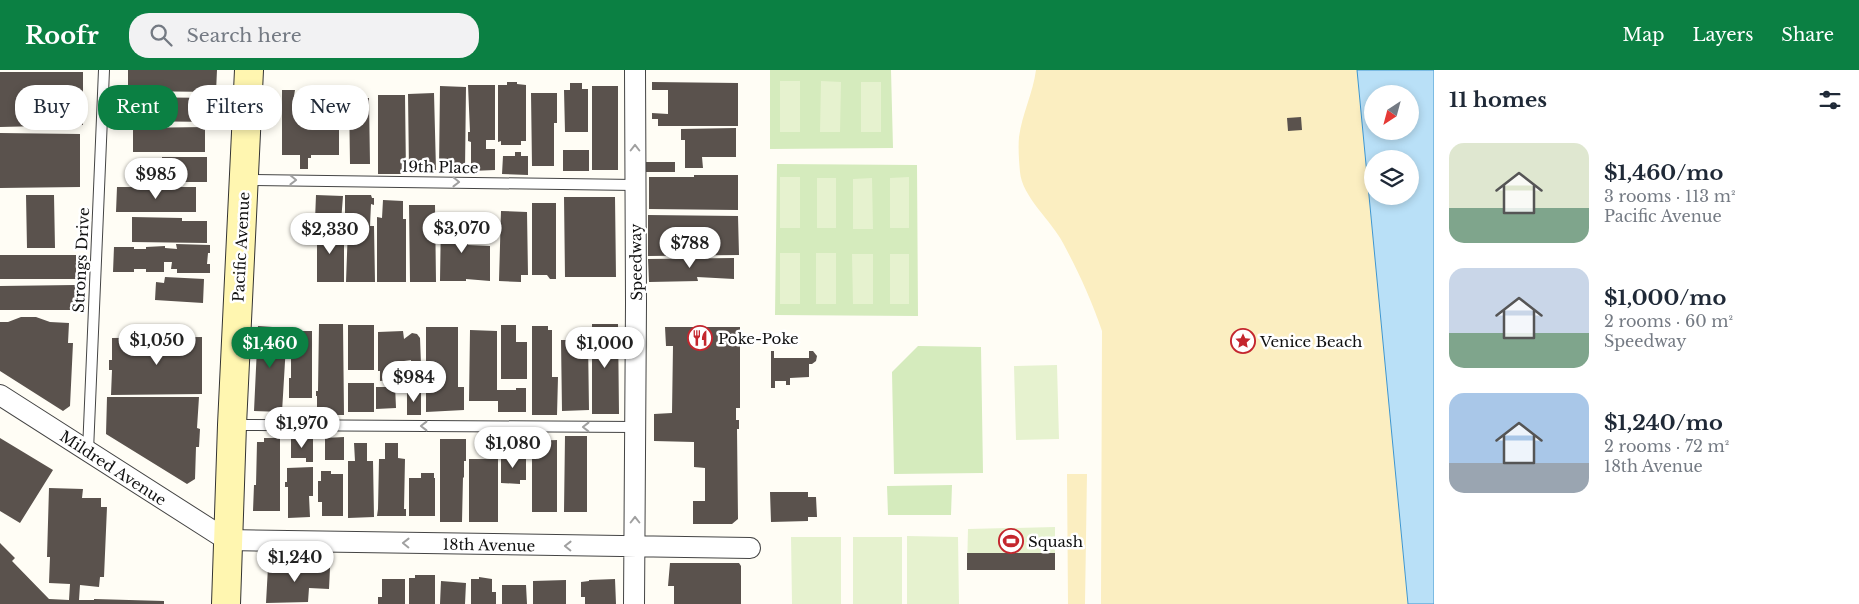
<!DOCTYPE html>
<meta charset="utf-8">
<style>
body{margin:0;font-family:"Libre Baskerville",serif;background:#f2f2f3;color:#1f2937;height:100vh;display:flex;flex-direction:column;font-size:19px;white-space:nowrap}
*{box-sizing:border-box;margin:0}
p{font-size:16px;color:#747a83}
.icon{flex:none;width:28px;height:28px;fill:none;stroke:currentColor;stroke-width:2;stroke-linecap:round;stroke-linejoin:round}
.map{position:relative;flex:1;overflow:hidden}
.drawer{display:flex;flex-direction:column;background:#fff;width:425px}
.drawer>*{flex:none}
.guide{position:absolute;left:15px;top:15px;width:475px;height:45px;display:flex;gap:10px}
.needle{width:32px;rotate:216deg}
.buttons{position:absolute;left:1364px;top:15px;display:grid;gap:10px}
.buttons a{display:grid;place-items:center;width:55px;height:55px;border-radius:50%;background:#fff;box-shadow:0 2px 8px #0003;font-size:25px}
.price{position:absolute;translate:-50% -42px;padding:0 11px;border-radius:18px;background:#fff;color:#222;font-size:16px;line-height:32px;filter:drop-shadow(0 1px 2px #0008)}
.price::after{content:'';position:absolute;left:50%;top:30px;width:15px;height:11px;margin-left:-8px;background:inherit;clip-path:polygon(0 0,100% 0,50% 100%)}
.price.active{background:#0b8043;color:#fff}
ul{padding:0;list-style:none}
li{display:flex;align-items:center;gap:15px;height:125px;padding:0 15px}
li span{display:grid;place-items:center;flex:none;width:140px;height:100px;border-radius:15px;color:#555}
li>.icon{margin-inline-start:auto}
span .icon{width:60px;height:60px;fill:#fffc;stroke-width:1}
li b{font-size:21px}
h2{display:flex;justify-content:space-between;align-items:center;height:60px;padding:0 15px;font-size:21px}
.pill{padding:0 18px;border-radius:20px;background:#fff;box-shadow:0 2px 8px #0003;font-size:18px;line-height:45px}
.pill.active{background:#0b8043;color:#fff}
header{display:flex;align-items:center;gap:30px;box-sizing:border-box;height:70px;padding:0 25px;background:#0b8043;color:#fff}
header strong{font-size:24px}
nav{display:flex;gap:28px;margin-inline-start:auto;font-size:18px}
.search{width:350px;height:45px;background:#f2f2f3;display:flex;align-items:center;gap:12px;box-sizing:border-box;padding:0 18px;border-radius:20px;color:#747a83;font-size:19px}
main{display:flex;flex:1;min-height:0}
.map>svg:first-child{display:block}
.green{fill:#d5ebbd}
.sand{fill:#fbeec1}
.pitch{fill:#e6f2cf}
.water{fill:#b9e0f7;stroke:#3f96cf;fill-rule:evenodd}
.building{fill:#5a524d}
.lines{fill:none;stroke-linecap:round;stroke-linejoin:round}
.lane-casing{stroke:#444;stroke-width:12}
.street-casing{stroke:#444;stroke-width:22}
.secondary-casing{stroke:#333;stroke-width:30}
.lane{stroke:#fff;stroke-width:10}
.street{stroke:#fff;stroke-width:20}
.secondary{stroke:#fff6b0;stroke-width:28}
.oneway{stroke:#a0a0a0}
.labels{text-anchor:middle;dominant-baseline:central;stroke-width:5;stroke-linejoin:round;paint-order:stroke}
.street-label{font-size:15px;fill:#111;stroke:#fff}
.poi-label{font-size:15px;fill:#111;stroke:#fff;text-anchor:start}
</style>
<header>
<strong>Roofr</strong>
<div class="search"><svg class="icon" aria-label="search" viewBox="0 0 24 24"><circle cx="10" cy="10" r="6"/><path d="M15 15l6 6"/></svg>Search here</div>
<nav><a>Map</a><a>Layers</a><a>Share</a></nav>
</header>
<main>
<div class="map">
<svg width="1434" height="534" viewBox="0 0 1434 534">
<rect width="100%" height="100%" fill="#fffdf5"/>
<path class="green" d="M770,0H891L893,78L770,79Z
M777,94L917,95L918,246L775,245Z
M918,276L981,277L983,403L894,404L892,302Z
M952,415L951,445H888L887,416Z"/>
<path class="sand" d="M1036,0H1357L1408,534H1101L1102,261C1092,231 1078,201 1063,173C1052,151 1022,127 1020,102C1019,91 1018,78 1019,67C1022,44 1033,23 1036,0Z
M1067,404H1087L1085,534H1068Z"/>
<path class="pitch" d="M780,11H800V62H780Z
M821,11L841,12L840,62H820Z
M861,12H881V62H861Z
M780,107H800V158H780Z
M909,107V158H890V108Z
M817,108H836V158H817Z
M872,108L873,159H853V109Z
M780,183H800V234H780Z
M816,183H836V234H816Z
M852,184H873V234H853Z
M890,184H909V234H890Z
M1057,295L1059,369L1016,370L1014,296Z
M1055,457V500H967L968,459Z
M907,466L958,467L959,534H907Z
M791,467H841V534H792Z
M853,467H902V534H853Z"/>
<path class="water" d="M1357,0H1434V534H1408ZM1372,24H1410V61H1372ZM1372,89H1410V126H1372Z"/>
<path class="building" d="M128,0H217L216,22L128,21Z
M0,2H83V55L0,57Z
M507,12H517V14L526,15V71H521V75H501V71L498,72V15H507Z
M652,12L738,13V56H658V49H652V43L668,44V20H652Z
M570,13H582V19H588V62H565L564,20H570Z
M468,15H495V70H486V79H495V100L471,101V72L468,71V62H470Z
M440,16L466,17L465,99H439Z
M592,16H618V100H592Z
M282,20H295L294,26H306V23L326,25V21L339,20V85H311V88H308V99H300V85H282Z
M434,23L436,100H409L408,24Z
M531,23H557V53H554V96H532Z
M349,25H366V28H369L370,94H350Z
M378,25H405L406,104H378Z
M127,27L215,28V52L127,51Z
M1301,47L1302,60L1288,61L1287,48Z
M205,57V82H133V58Z
M736,58V87H702L703,98H685V70H681V59Z
M0,63L80,64V117L0,118Z
M563,80H589V101H563Z
M515,82H521V86H528V105L502,104L503,86H515Z
M162,87H207V112H162Z
M646,92H675V102H646Z
M694,105H738V140L649,139V107H694Z
M117,117H196V142H116Z
M26,125H54L55,178H27Z
M316,125L343,126L341,152L315,150Z
M345,125H371L372,128H374V135L371,134L370,156H374L375,212H346L348,157H345Z
M564,127H615L616,207H565Z
M383,130L403,131V149H406V212H377V147L382,148Z
M532,133H556V209H550L547,205H532Z
M409,135H435L436,212H410Z
M501,141L527,142L528,205H521V212L499,211Z
M648,145L738,146L739,185L648,186Z
M132,147L182,148V151H207V173L132,172Z
M441,147H466V162H469L468,175L490,176V211L466,209V211H440Z
M322,155H335V159H344V212H317V159H322Z
M176,174L210,175V183H208L207,194H210V203H177V199H171L172,192H164V202H146V199H134V202H113L114,177H134V179H146V177L165,176V178L177,179Z
M0,185H76V209H0Z
M734,188V209L697,207L698,211L649,212L648,189Z
M165,207L204,209L203,233L155,230L156,212L164,213Z
M75,215V240H0V216Z
M21,247H36L50,252L69,253L68,273H73L70,336L63,341L0,301V252H8Z
M319,254H343L344,345H317V326H316V321H318Z
M592,254H618L619,344H592Z
M348,255H374V300H348Z
M501,255H516V272H527V309H501Z
M258,256L287,258L282,342L254,341Z
M532,256H548V260H552V307H558L557,345H532Z
M426,257H458V317H464V340L426,342Z
M665,257H740V338H736V350H739V359H737L738,449L732,454H693V431H705V398L694,397V372L654,371V344L672,343L673,276H666Z
M470,260L497,261V320H516V318H526V342H498V331H469Z
M291,261H312V328H289V308H291Z
M403,261L404,269L412,263L417,264L420,268L421,294H411V290L404,291V309L380,311V301H378V262Z
M202,267V324L111,325L112,300H109V290H112V268Z
M561,270H588L589,340L562,341Z
M771,281H774V288H809V281H813L817,286L816,291L812,294H809V307L790,308V315H786V311H775V318H771Z
M348,313H374V342H348Z
M388,315H395L396,338L376,339V317H388Z
M407,321H421V345H407Z
M107,327H199L197,358L200,359L199,377H196L195,409L187,414L106,364Z
M565,366H587V442H564Z
M344,367V390H325V368Z
M481,367H498V385H481Z
M0,368L53,400L20,453L0,441Z
M264,368H280V441H253L254,415H256L257,372H264Z
M291,368H313V392H306V388H291Z
M440,369H466V391H464V408L463,407L462,452H440Z
M557,370V442H532V371Z
M354,373H367V391H373L374,447L348,448V391H355Z
M385,373H398V388L405,389L404,439H406V446H377L378,439L379,389H385Z
M501,385H526V410H520V414L501,413Z
M469,389H498V452H469Z
M313,397V426H309L310,447L288,448V417H285V412H287V398Z
M321,401H331V404H343V446H322V432H318V411H321Z
M421,403H434V408H435V446H409V408H421Z
M49,418L83,419L82,428H101V437H107L104,507H100L99,517L80,515L79,530H94V529L164,531V534H0V473L15,488L12,491L49,529L69,530L70,514L49,513L50,487H47Z
M770,422H808V427H816L817,447H808V451L771,452Z
M967,483H1055V500H967Z
M670,493H739L741,496V534H674V516H668Z
M274,495L330,498L329,519L309,518L308,532L266,533L268,497H274Z
M415,505H435V534H409V508H415Z
M479,507L492,509V522H496V534H471V509H479Z
M382,509H405V534H378V527H382Z
M615,509L616,534H585V527H581V512L589,511V510Z
M566,510V534H533V511Z
M441,511L466,513L465,534H440Z
M502,515H526L527,534H502Z"/>
<g class="lines">
<defs>
<path id="lane" d="M245,110L635,115
M233,355L635,357
M88,381L104,0"/>
<path id="street" d="M0,325L227,470L750,478
M634,534L636,233L635,0"/>
<path id="secondary" d="M226,534L232,355L249,0"/>
</defs>
<use href="#lane" class="lane-casing"/>
<use href="#street" class="street-casing"/>
<use href="#secondary" class="secondary-casing"/>
<use href="#lane" class="lane"/>
<use href="#street" class="street"/>
<use href="#secondary" class="secondary"/>
</g>
<defs><path id="oneway-chevron" d="M-2-3.5L2.5 0L-2 3.5" fill="none" stroke-width="1.6" stroke-linecap="round" stroke-linejoin="round" transform="scale(1.25)"/></defs>
<g class="oneway">
<use href="#oneway-chevron" transform="translate(635 78) rotate(-90)"/>
<use href="#oneway-chevron" transform="translate(293 110) rotate(1)"/>
<use href="#oneway-chevron" transform="translate(456 112) rotate(1)"/>
<use href="#oneway-chevron" transform="translate(424 356) rotate(-180)"/>
<use href="#oneway-chevron" transform="translate(586 357) rotate(-180)"/>
<use href="#oneway-chevron" transform="translate(635 450) rotate(-90)"/>
<use href="#oneway-chevron" transform="translate(406 473) rotate(-179)"/>
<use href="#oneway-chevron" transform="translate(568 476) rotate(-179)"/>
</g>
<defs>
<symbol id="restaurant-ring" viewBox="-11 -11 22 22"><circle r="9.5" fill="#fff" stroke="#c4262e" stroke-width="1.5"/><path d="M-5-6h1v4h1v-4h1v4h1v-4h1v5L-1.5 .5V6h-2V.5L-5-1ZM5-6V6H3V1.5H1.5Q1.5-4 5-6Z" fill="#c4262e"/></symbol>
<symbol id="sight-ring" viewBox="-11 -11 22 22"><circle r="9.5" fill="#fff" stroke="#c4262e" stroke-width="1.5"/><path d="M0-6L1.8-2.2L6-1.7L2.9 1.2L3.7 5.4L0 3.3L-3.7 5.4L-2.9 1.2L-6-1.7L-1.8-2.2Z" fill="#c4262e"/></symbol>
<symbol id="stadium-ring" viewBox="-11 -11 22 22"><circle r="9.5" fill="#fff" stroke="#c4262e" stroke-width="1.5"/><path d="M0-5a6.5 5 0 1 0 0 10a6.5 5 0 1 0 0-10ZM-3.5-1.8h7v3.6h-7Z" fill="#c4262e"/></symbol>
</defs>
<g fill-rule="evenodd">
<use href="#restaurant-ring" x="686" y="254" width="28" height="28"/>
<use href="#sight-ring" x="1229" y="257" width="28" height="28"/>
<use href="#stadium-ring" x="997" y="457" width="28" height="28"/>
</g>
<g class="labels">
<g class="street-label">
<text transform="translate(440 97) rotate(1)">19th Place</text>
<text transform="translate(241 177) rotate(-87)">Pacific Avenue</text>
<text transform="translate(81 190) rotate(-87)">Strongs Drive</text>
<text transform="translate(636 192) rotate(-91)">Speedway</text>
<text transform="translate(113 398) rotate(33)">Mildred Avenue</text>
<text transform="translate(489 475) rotate(1)">18th Avenue</text>
</g>
<g class="poi-label">
<text x="718" y="268">Poke-Poke</text>
<text x="1260" y="271">Venice Beach</text>
<text x="1028" y="471">Squash</text>
</g>
</g>
</svg>
<div class="buttons">
<a><svg class="needle" viewBox="-14 -14 28 28"><path d="M0-13l5 13h-10z" fill="#e53935"/><path d="M0 13l5-13h-10z" fill="#747a83"/></svg></a>
<a><svg class="icon" aria-label="layers" viewBox="0 0 24 24"><path d="M12 4l9 5-9 5-9-5zM3 14l9 5 9-5"/></svg></a>
</div>
<b class="price" style="left:156px;top:130px">$985</b>
<b class="price" style="left:462px;top:184px">$3,070</b>
<b class="price" style="left:330px;top:185px">$2,330</b>
<b class="price" style="left:690px;top:199px">$788</b>
<b class="price" style="left:157px;top:296px">$1,050</b>
<b class="price active" style="left:270px;top:299px">$1,460</b>
<b class="price" style="left:605px;top:299px">$1,000</b>
<b class="price" style="left:414px;top:333px">$984</b>
<b class="price" style="left:302px;top:379px">$1,970</b>
<b class="price" style="left:513px;top:399px">$1,080</b>
<b class="price" style="left:295px;top:513px">$1,240</b>
<div class="guide">
<a class="pill">Buy</a>
<a class="pill active">Rent</a>
<a class="pill">Filters</a>
<a class="pill">New</a>
</div>
</div>
<section class="drawer">
<h2>11 homes<svg class="icon" aria-label="filters" viewBox="0 0 24 24"><path d="M4 7h16M4 17h16"/><circle cx="9" cy="7" r="2"/><circle cx="15" cy="17" r="2"/></svg></h2>
<ul>
<li><span style="background:linear-gradient(#dfe7d0 65%,#7fa58c 0)"><svg class="icon" aria-label="home" viewBox="0 0 24 24"><path d="M3 11l9-7 9 7M6 9v11h12V9"/></svg></span><div><b>$1,460/mo</b><p>3 rooms · 113 m²</p><p>Pacific Avenue</p></div></li>
<li><span style="background:linear-gradient(#c9d6e8 65%,#7fa58c 0)"><svg class="icon" aria-label="home" viewBox="0 0 24 24"><path d="M3 11l9-7 9 7M6 9v11h12V9"/></svg></span><div><b>$1,000/mo</b><p>2 rooms · 60 m²</p><p>Speedway</p></div></li>
<li><span style="background:linear-gradient(#a9c7e8 70%,#9aa5b1 0)"><svg class="icon" aria-label="home" viewBox="0 0 24 24"><path d="M3 11l9-7 9 7M6 9v11h12V9"/></svg></span><div><b>$1,240/mo</b><p>2 rooms · 72 m²</p><p>18th Avenue</p></div></li>
</ul>
</section>
</main>
